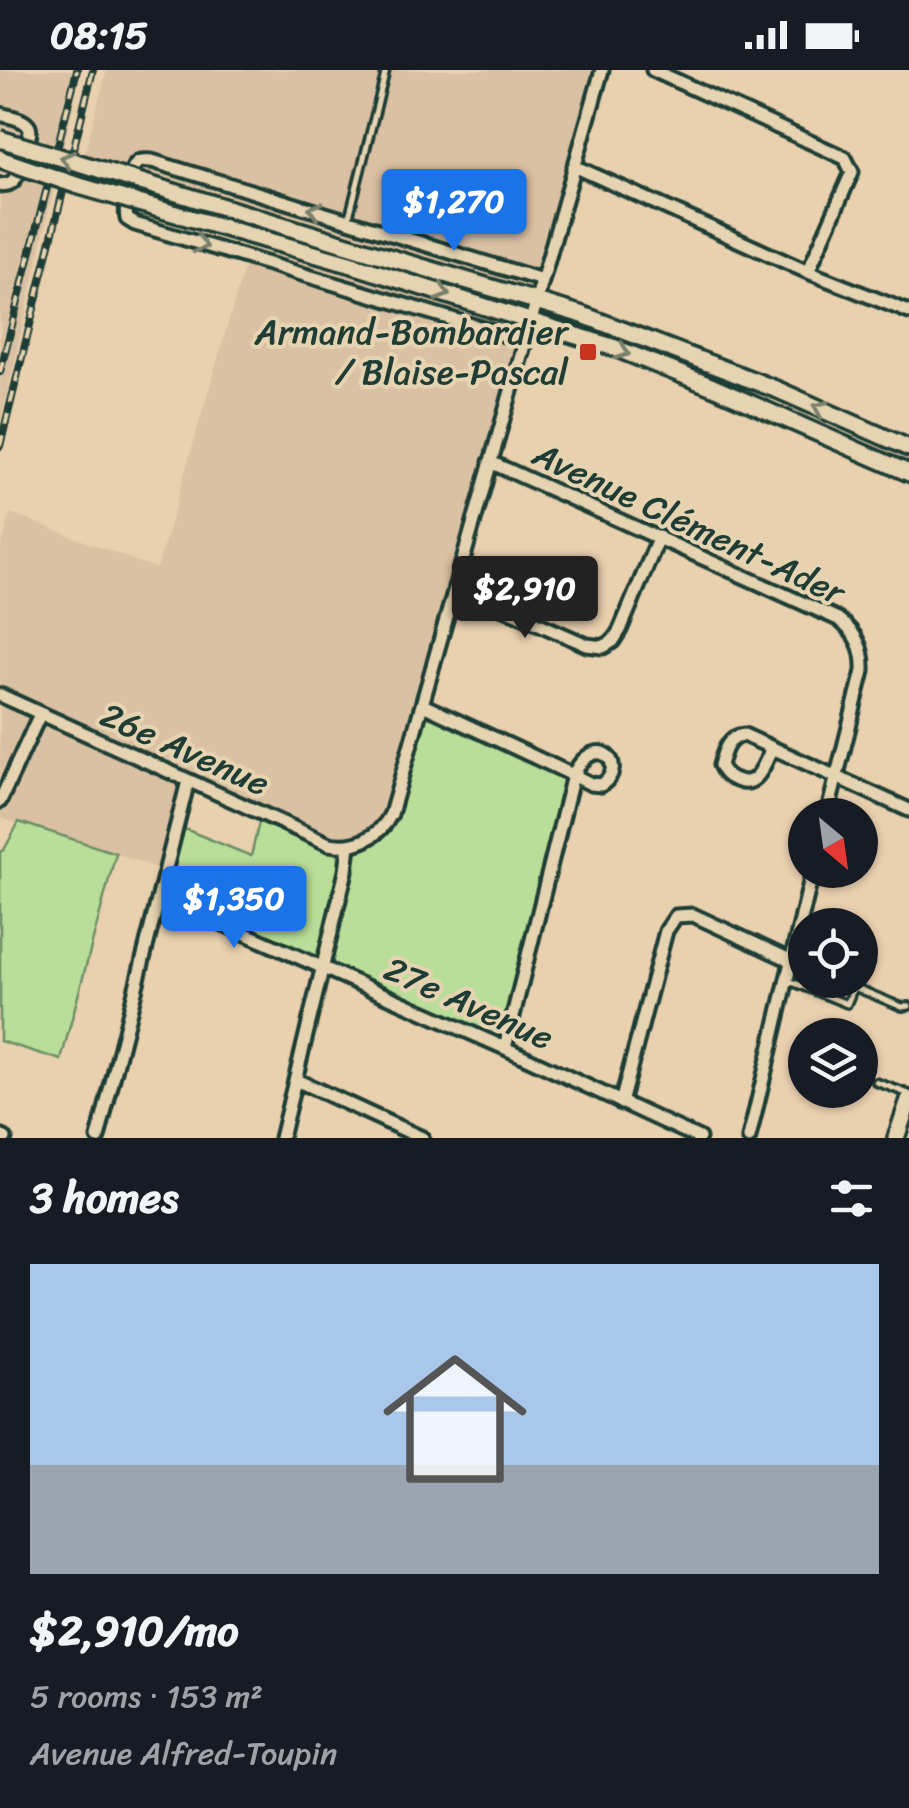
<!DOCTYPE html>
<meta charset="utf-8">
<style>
body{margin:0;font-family:Sriracha,sans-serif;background:#20242c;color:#f1f3f6;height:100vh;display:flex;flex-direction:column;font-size:38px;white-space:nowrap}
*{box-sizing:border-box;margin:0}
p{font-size:32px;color:#9ea1a6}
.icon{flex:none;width:55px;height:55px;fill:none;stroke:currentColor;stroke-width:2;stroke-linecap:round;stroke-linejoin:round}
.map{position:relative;height:1068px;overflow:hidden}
.side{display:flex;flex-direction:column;background:#171b24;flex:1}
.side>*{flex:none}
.needle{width:65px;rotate:151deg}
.controls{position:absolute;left:788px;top:728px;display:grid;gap:20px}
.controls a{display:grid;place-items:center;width:90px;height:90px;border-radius:50%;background:#171b24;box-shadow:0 2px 8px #0004;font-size:50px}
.price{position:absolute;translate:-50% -85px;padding:0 22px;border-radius:10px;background:#1a73e8;color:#fff;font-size:32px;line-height:65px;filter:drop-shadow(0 2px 5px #0008)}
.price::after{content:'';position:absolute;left:50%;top:60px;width:30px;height:22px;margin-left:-15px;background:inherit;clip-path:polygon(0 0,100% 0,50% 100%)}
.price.selected{background:#222;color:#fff}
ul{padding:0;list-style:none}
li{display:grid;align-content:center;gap:20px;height:530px;padding:0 30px}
li span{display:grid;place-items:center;height:310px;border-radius:0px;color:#555}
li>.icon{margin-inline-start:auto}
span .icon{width:180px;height:180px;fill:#fffc;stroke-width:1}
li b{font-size:42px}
h2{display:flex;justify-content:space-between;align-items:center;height:120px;padding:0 30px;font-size:42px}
.status{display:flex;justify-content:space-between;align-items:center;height:70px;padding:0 50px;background:#171b24;direction:ltr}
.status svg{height:28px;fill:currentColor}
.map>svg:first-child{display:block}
.built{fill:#dbc1a3}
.green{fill:#b9de99;stroke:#6c8e66;stroke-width:2.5}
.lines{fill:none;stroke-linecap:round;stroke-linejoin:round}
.lane-casing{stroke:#1f3d34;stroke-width:12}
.street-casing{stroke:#1f3d34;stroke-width:19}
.secondary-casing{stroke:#1f3d34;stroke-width:22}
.lane{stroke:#e6d3b1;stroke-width:5}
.street{stroke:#e6d3b1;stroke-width:11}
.secondary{stroke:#e6d3b1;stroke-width:15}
.rail-casing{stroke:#1f3d34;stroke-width:8}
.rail{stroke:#e6d3b1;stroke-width:4;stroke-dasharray:11;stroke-linecap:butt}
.secondary-bridge-casing{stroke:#1f3d34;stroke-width:22;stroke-linecap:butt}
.secondary-bridge{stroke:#e6d3b1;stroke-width:15}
.oneway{stroke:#79806c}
.poi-dot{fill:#c8321e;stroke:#e6d3b1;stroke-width:4}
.labels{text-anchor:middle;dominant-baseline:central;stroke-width:8;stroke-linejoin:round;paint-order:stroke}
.poi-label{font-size:35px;fill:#1f3d34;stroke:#e6d3b1;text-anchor:end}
.street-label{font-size:35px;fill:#1f3d34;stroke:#e6d3b1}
</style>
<div class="status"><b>08:15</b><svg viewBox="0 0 49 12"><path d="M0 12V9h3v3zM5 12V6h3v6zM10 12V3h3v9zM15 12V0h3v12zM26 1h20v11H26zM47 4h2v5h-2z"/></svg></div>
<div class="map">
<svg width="909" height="1068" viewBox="0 0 909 1068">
<rect width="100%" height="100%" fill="#e9d0af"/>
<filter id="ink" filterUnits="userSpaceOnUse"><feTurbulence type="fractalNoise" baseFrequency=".01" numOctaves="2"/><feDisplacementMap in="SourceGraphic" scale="20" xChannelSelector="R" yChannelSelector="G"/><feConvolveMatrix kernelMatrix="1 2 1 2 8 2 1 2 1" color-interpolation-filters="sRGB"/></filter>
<g filter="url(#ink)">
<path class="built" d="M0,0H81L0,356Z
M107,0H602L387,752L349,775L188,711L165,801L116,783L0,748V480L11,443L157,499L253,167L76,115Z"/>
<path class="green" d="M423,635L573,705L505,978L160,826L175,755L251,786L261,744L336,775L381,760Z
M19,752L116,783L61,990L0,971V782L4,780Z"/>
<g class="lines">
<defs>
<path id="lane" d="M349,147L386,0
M787,910L847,934L854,917L902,937L909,936
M876,1012L909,1024"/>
<path id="street" d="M653,0L845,88L852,102L808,202
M0,44C9,47 24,48 29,57C33,65 21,103 14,110C9,115 7,114 0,115
M574,96L808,202L909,242
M525,271L135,154L127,149C125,140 129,102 135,95C139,89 145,91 152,91L542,210
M490,392L838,549C856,563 864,578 863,601L827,745
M455,517L587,575L603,577L613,571L620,560L659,467
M0,625L329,774C355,779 379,768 391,744L602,0
M423,635L573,705L591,714L601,715C630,697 597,658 573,705L505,978
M772,678C765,692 758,718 739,711C729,708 724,704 720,695C724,681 728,666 744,665L909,740
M0,731L40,644
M160,826L505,978L699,1068
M296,1010L422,1068
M621,1033L666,861L676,846L693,845L790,890
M0,1066L5,1068
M98,1068L188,711
M281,1068L346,801L349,775
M749,1068L813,800"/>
<path id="secondary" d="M361,179L583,245L778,320L909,378
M356,196L615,278L713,317L909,403
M896,1068L909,1030"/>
</defs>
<use href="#lane" class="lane-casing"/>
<use href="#street" class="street-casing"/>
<use href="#secondary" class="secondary-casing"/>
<use href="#lane" class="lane"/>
<use href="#street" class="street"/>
<use href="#secondary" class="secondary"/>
<defs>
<path id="rail" d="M0,302L77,0
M0,376L93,0"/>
</defs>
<use href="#rail" class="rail-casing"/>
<use href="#rail" class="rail"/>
<defs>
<path id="secondary-bridge" d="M0,69L361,179
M0,89L76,115L356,196"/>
</defs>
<use href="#secondary-bridge" class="secondary-bridge-casing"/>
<use href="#secondary-bridge" class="secondary-bridge"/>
</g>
<defs><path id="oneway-chevron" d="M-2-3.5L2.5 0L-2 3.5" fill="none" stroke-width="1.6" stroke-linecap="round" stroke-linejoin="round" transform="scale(2.5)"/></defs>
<g class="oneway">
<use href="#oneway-chevron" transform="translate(67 89) rotate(-164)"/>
<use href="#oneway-chevron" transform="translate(315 140) rotate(-163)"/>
<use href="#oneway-chevron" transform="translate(201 175) rotate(17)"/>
<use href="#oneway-chevron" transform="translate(443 223) rotate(18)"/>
<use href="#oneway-chevron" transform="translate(623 282) rotate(21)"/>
<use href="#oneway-chevron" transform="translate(820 338) rotate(-156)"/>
</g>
</g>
<rect class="poi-dot" x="578" y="272" width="20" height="20" rx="5"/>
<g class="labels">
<g class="poi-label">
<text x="568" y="262">Armand-Bombardier<tspan x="568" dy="40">/ Blaise-Pascal</tspan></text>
</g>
<g class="street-label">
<text transform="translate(689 453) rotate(25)">Avenue Clément-Ader</text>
<text transform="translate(185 679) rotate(24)">26e Avenue</text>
<text transform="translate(469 933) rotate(24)">27e Avenue</text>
</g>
</g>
</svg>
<div class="controls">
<a><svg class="needle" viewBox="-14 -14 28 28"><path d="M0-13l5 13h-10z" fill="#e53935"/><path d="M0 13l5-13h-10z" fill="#9ea1a6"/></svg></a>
<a><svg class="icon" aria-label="locate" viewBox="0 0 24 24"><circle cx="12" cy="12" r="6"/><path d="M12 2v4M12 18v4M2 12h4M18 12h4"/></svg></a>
<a><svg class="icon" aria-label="layers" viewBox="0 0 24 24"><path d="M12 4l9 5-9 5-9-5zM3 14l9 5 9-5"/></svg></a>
</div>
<b class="price" style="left:454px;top:184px">$1,270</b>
<b class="price selected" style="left:525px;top:571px">$2,910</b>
<b class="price" style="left:234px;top:881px">$1,350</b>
</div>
<section class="side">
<h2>3 homes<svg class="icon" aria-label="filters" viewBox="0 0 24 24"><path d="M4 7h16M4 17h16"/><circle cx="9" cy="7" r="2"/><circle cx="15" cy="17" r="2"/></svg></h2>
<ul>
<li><span style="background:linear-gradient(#a9c7e8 65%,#9aa5b1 0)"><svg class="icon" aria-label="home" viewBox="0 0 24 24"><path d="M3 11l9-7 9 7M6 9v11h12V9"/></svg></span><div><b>$2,910/mo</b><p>5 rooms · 153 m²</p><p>Avenue Alfred-Toupin</p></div></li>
</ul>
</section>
